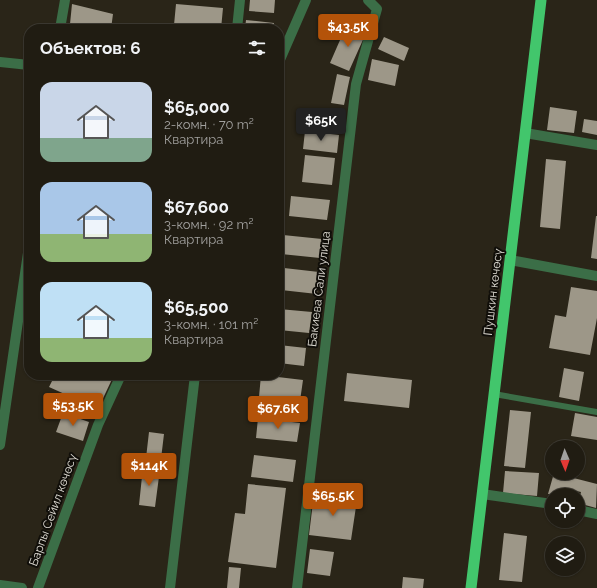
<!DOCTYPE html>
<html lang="ru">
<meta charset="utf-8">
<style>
body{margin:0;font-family:Raleway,sans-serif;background:#28251b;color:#f1f3f6;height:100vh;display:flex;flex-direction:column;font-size:15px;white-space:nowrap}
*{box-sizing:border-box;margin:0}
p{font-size:13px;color:#a2a19f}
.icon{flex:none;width:22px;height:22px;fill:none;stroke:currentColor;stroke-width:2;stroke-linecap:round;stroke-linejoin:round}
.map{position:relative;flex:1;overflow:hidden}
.sheet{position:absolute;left:24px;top:24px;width:260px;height:356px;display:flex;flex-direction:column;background:#201c12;border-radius:16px;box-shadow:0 1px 3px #0004,0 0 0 1px #3d3a32}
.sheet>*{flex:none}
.needle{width:26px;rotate:178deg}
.controls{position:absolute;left:545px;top:440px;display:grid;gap:8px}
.controls a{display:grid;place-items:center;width:40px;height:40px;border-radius:50%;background:#201c12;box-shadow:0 1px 3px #0004,0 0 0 1px #3d3a32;font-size:20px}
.price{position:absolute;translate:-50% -34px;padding:0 9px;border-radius:4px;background:#b45309;color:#fff;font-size:13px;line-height:26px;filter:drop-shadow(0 1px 2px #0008)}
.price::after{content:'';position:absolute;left:50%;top:24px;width:12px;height:9px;margin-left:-6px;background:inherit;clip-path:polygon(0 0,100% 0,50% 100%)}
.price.on{background:#222;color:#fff}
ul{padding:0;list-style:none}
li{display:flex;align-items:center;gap:12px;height:100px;padding:0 16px}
li span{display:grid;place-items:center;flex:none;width:112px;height:80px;border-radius:12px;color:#555}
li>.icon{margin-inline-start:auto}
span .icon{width:48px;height:48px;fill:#fffc;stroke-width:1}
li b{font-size:17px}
h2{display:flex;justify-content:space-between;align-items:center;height:48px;padding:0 16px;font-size:17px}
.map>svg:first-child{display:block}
.building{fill:#9d9788}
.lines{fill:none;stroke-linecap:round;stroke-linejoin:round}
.service{stroke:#3b6e47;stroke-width:6}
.minor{stroke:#3b6e47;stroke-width:10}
.trunk{stroke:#42c66c;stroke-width:11}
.labels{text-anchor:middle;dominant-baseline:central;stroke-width:4;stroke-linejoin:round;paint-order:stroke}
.street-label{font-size:12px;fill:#e1ded6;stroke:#100e09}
</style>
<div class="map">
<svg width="597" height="588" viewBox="0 0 597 588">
<rect width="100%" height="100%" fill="#2a2518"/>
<path class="building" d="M250,0H275L274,13L249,11Z
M72,4L113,14L111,29H90L70,24Z
M176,4L223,8L221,29L174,25Z
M246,20L274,23L273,29H245Z
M347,24L366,33L349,71L330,63Z
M384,37L409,48L404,61L378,49Z
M372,59L399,65L395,86L368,80Z
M337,74L350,77L344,105L331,103Z
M550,107L577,111L574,133L547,130Z
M584,119L597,121V135L582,132Z
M305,131L339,135L337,153L303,149Z
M305,155L335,158L332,185L302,182Z
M546,159L566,161L560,229L540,227Z
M291,196L330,200L327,220L289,216Z
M596,216H597V259L591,258Z
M283,235L322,239L320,258L281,254Z
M284,268L319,272L317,294L281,290Z
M571,287L597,291V318L590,355L549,348L555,315L566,317Z
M279,309L312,312L309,333L279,330Z
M279,345L306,348L304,366L279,363Z
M564,368L584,372L579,401L559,397Z
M347,373L412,380L409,408L344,401Z
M55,375H114L98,409L49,387Z
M261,375L303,380L300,401L259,397Z
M510,410L531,412L525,468L504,466Z
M63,413L89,422L83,441L56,432Z
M575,413L597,417V440L571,436Z
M258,418L300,423L297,442L256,438Z
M149,432L164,434L161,459L146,458Z
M254,455L296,460L293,482L251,477Z
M143,467L160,469L155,507L139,505Z
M505,471L539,473L537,496L503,493Z
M554,473L597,484L596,508L578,503L581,492L563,488L561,495L548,494Z
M248,484L286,488L276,568L228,562L235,513L245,514Z
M314,494L357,500L351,540L309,535Z
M504,533L527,536L522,582L499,580Z
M310,549L334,552L330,576L307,573Z
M229,567L241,568L239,588H227Z
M403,577L424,579L423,588H402Z"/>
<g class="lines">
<path class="service" d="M494,394L597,412"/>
<path class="minor" d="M60,29L65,0
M237,29L240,0
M0,62L29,65
M279,62L306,0
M525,133L597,145
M510,260L597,276
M0,445L29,246
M482,494L552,504
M578,510L597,514
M0,585L22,588
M38,588L98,425L121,375
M170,588L195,375
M297,588L356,84L377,9L368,0"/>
<path class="trunk" d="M471,588L541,0"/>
</g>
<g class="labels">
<g class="street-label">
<text transform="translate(319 289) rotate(-83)">Бакиева Сали улица</text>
<text transform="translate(493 292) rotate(-83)">Пушкин көчөсү</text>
<text transform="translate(53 510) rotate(-70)">Барпы Сейил көчөсү</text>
</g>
</g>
</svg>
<div class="controls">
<a><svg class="needle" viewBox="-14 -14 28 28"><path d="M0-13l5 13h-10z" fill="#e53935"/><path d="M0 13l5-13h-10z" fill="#a2a19f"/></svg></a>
<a><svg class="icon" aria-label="locate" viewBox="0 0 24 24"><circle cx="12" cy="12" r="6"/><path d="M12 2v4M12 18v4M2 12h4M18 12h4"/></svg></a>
<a><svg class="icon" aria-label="layers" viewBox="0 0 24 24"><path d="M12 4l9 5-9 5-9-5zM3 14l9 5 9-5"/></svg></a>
</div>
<b class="price" style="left:348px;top:48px">$43.5K</b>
<b class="price on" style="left:321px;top:142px">$65K</b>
<b class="price" style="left:73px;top:427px">$53.5K</b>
<b class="price" style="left:278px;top:430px">$67.6K</b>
<b class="price" style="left:149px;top:487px">$114K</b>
<b class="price" style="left:333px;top:517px">$65.5K</b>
<section class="sheet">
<h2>Объектов: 6<svg class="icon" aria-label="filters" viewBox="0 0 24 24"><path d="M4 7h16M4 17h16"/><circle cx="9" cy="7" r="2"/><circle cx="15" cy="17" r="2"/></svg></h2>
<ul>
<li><span style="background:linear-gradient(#c9d6e8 70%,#7fa58c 0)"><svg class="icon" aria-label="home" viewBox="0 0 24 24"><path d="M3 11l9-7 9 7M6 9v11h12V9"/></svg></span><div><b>$65,000</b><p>2-комн. · 70 m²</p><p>Квартира</p></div></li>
<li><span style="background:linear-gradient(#a9c7e8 65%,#8fb573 0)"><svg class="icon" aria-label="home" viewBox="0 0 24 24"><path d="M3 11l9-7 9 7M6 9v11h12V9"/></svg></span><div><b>$67,600</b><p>3-комн. · 92 m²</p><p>Квартира</p></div></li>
<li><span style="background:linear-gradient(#bfe0f5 70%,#8fb573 0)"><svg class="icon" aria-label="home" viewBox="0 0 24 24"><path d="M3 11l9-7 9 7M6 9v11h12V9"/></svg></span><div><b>$65,500</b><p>3-комн. · 101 m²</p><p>Квартира</p></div></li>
</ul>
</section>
</div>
